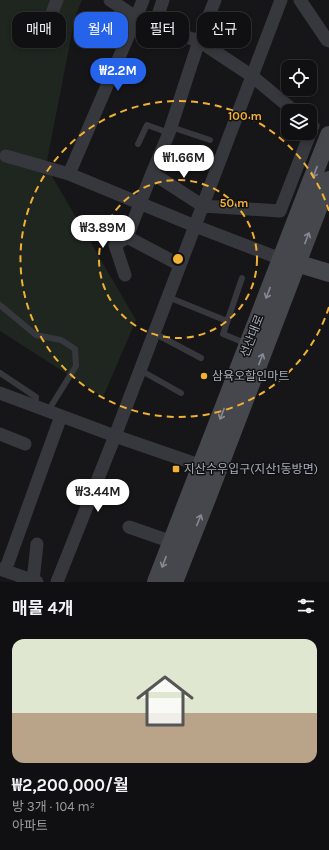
<!DOCTYPE html>
<html lang="ko">
<meta charset="utf-8">
<style>
body{margin:0;font-family:Karla,"Noto Sans KR",sans-serif;background:#1e1e20;color:#f1f3f6;height:100vh;display:flex;flex-direction:column;font-size:15px;white-space:nowrap}
*{box-sizing:border-box;margin:0}
p{font-size:13px;color:#9c9d9f}
.icon{flex:none;width:22px;height:22px;fill:none;stroke:currentColor;stroke-width:2;stroke-linecap:round;stroke-linejoin:round}
.map{position:relative;height:582px;overflow:hidden}
.details{display:flex;flex-direction:column;background:#101012;flex:1}
.details>*{flex:none}
.banner{position:absolute;left:12px;top:12px;width:305px;height:36px;display:flex;gap:8px}
.tools{position:absolute;left:281px;top:60px;display:grid;gap:8px}
.tools a{display:grid;place-items:center;width:36px;height:36px;border-radius:8px;background:#101012;box-shadow:0 2px 6px #0003,0 0 0 1px #303032;font-size:20px}
.price{position:absolute;translate:-50% -34px;padding:0 9px;border-radius:14px;background:#fff;color:#222;font-size:13px;line-height:26px;filter:drop-shadow(0 1px 2px #0008)}
.price::after{content:'';position:absolute;left:50%;top:24px;width:12px;height:9px;margin-left:-6px;background:inherit;clip-path:polygon(0 0,100% 0,50% 100%)}
.price.selected{background:#2563eb;color:#fff}
ul{padding:0;list-style:none}
li{display:grid;align-content:center;gap:8px;height:212px;padding:0 12px}
li+li{border-top:1px solid #303032}
li span{display:grid;place-items:center;height:124px;border-radius:12px;color:#555}
li>.icon{margin-inline-start:auto}
span .icon{width:72px;height:72px;fill:#fffc;stroke-width:1}
li b{font-size:17px}
h2{display:flex;justify-content:space-between;align-items:center;height:48px;padding:0 12px;font-size:17px}
.pill{padding:0 14px;border-radius:12px;background:#101012;box-shadow:0 2px 6px #0003,0 0 0 1px #303032;font-size:14px;line-height:36px}
.pill.selected{background:#2563eb;color:#fff}
.map>svg:first-child{display:block}
.green{fill:#1e261f}
.lines{fill:none;stroke-linecap:round;stroke-linejoin:round}
.lane{stroke:#37383d;stroke-width:6}
.street{stroke:#37383d;stroke-width:13}
.secondary{stroke:#45474d;stroke-width:18}
.oneway{stroke:#858993}
.ring{fill:none;stroke:#f2b134;stroke-width:2;stroke-dasharray:7 5}
.poi-dot{fill:#f2b134;stroke:#111113;stroke-width:1.5}
.labels{text-anchor:middle;dominant-baseline:central;stroke-width:3;stroke-linejoin:round;paint-order:stroke}
.street-label{font-size:12px;fill:#a8adb8;stroke:#111113}
.poi-label{font-size:12px;fill:#a8adb8;stroke:#111113;text-anchor:start}
.centre{fill:#f2b134;stroke:#111113;stroke-width:2}
.ring-label{font-size:12px;text-anchor:middle;font-weight:bold;fill:#f2b134;stroke:#111113;stroke-width:3;stroke-linejoin:round;paint-order:stroke}
</style>
<div class="map">
<svg width="329" height="582" viewBox="0 0 329 582">
<rect width="100%" height="100%" fill="#161618"/>
<path class="green" d="M0,0H82L75,17L46,166L136,320L103,397L0,331Z"/>
<g class="lines">
<path class="lane" d="M171,127L210,140
M138,144L147,125L169,133
M242,278L223,334L247,344
M168,297L227,321
M0,305L36,335L61,340L75,349L76,366L48,411
M154,333L201,358
M140,370L181,393
M0,373L36,397L35,407"/>
<path class="street" d="M110,0L148,25L199,41L252,76L294,111
M300,0L327,40L329,41
M154,27L163,0
M44,34L57,0
M6,156L69,174L195,226L281,259
M152,173L203,206L280,211L313,126
M69,174L136,18L143,0
M127,237L180,265
M125,275L115,245L127,237L152,173L169,133L199,41L215,0
M0,393L115,436L202,466
M0,434L25,444
M129,527L172,542
M0,569L37,582
M5,571L61,416
M33,581L37,544
M57,582L115,436L281,0"/>
<path class="secondary" d="M286,260L329,273
M156,582L329,135
M174,582L208,496L329,180"/>
</g>
<defs><path id="oneway-shaft" d="M-6 0H5M1.5-3L5.5 0L1.5 3" fill="none" stroke-width="1.6" stroke-linecap="round" stroke-linejoin="round"/></defs>
<g class="oneway">
<use href="#oneway-shaft" transform="translate(315 172) rotate(111)"/>
<use href="#oneway-shaft" transform="translate(307 238) rotate(-69)"/>
<use href="#oneway-shaft" transform="translate(268 293) rotate(111)"/>
<use href="#oneway-shaft" transform="translate(261 359) rotate(-69)"/>
<use href="#oneway-shaft" transform="translate(222 414) rotate(111)"/>
<use href="#oneway-shaft" transform="translate(199 520) rotate(-68)"/>
<use href="#oneway-shaft" transform="translate(164 562) rotate(111)"/>
</g>
<g class="ring">
<circle cx="178" cy="259" r="79"/>
<path d="M329 307A158 158 0 1 1 329 211"/>
</g>
<g class="poi-dot">
<circle cx="204" cy="376" r="4"/>
<rect x="172" y="465" width="8" height="8" rx="2"/>
</g>
<g class="labels">
<g class="street-label">
<text transform="translate(252 336) rotate(-69)">선산대로</text>
</g>
<g class="poi-label">
<text x="212" y="376">삼육오할인마트</text>
<text x="184" y="469">지산수우입구(지산1동방면)</text>
</g>
</g>
<circle cx="178" cy="259" r="6" class="centre"/>
<g class="ring-label">
<text x="245" y="120">100 m</text>
<text x="234" y="207">50 m</text>
</g>
</svg>
<div class="tools">
<a><svg class="icon" aria-label="locate" viewBox="0 0 24 24"><circle cx="12" cy="12" r="6"/><path d="M12 2v4M12 18v4M2 12h4M18 12h4"/></svg></a>
<a><svg class="icon" aria-label="layers" viewBox="0 0 24 24"><path d="M12 4l9 5-9 5-9-5zM3 14l9 5 9-5"/></svg></a>
</div>
<b class="price selected" style="left:118px;top:92px">₩2.2M</b>
<b class="price" style="left:184px;top:179px">₩1.66M</b>
<b class="price" style="left:103px;top:249px">₩3.89M</b>
<b class="price" style="left:98px;top:513px">₩3.44M</b>
<div class="banner">
<a class="pill">매매</a>
<a class="pill selected">월세</a>
<a class="pill">필터</a>
<a class="pill">신규</a>
</div>
</div>
<section class="details">
<h2>매물 4개<svg class="icon" aria-label="filters" viewBox="0 0 24 24"><path d="M4 7h16M4 17h16"/><circle cx="9" cy="7" r="2"/><circle cx="15" cy="17" r="2"/></svg></h2>
<ul>
<li><span style="background:linear-gradient(#dfe7d0 60%,#b9a48a 0)"><svg class="icon" aria-label="home" viewBox="0 0 24 24"><path d="M3 11l9-7 9 7M6 9v11h12V9"/></svg></span><div><b>₩2,200,000/월</b><p>방 3개 · 104 m²</p><p>아파트</p></div></li>
</ul>
</section>
